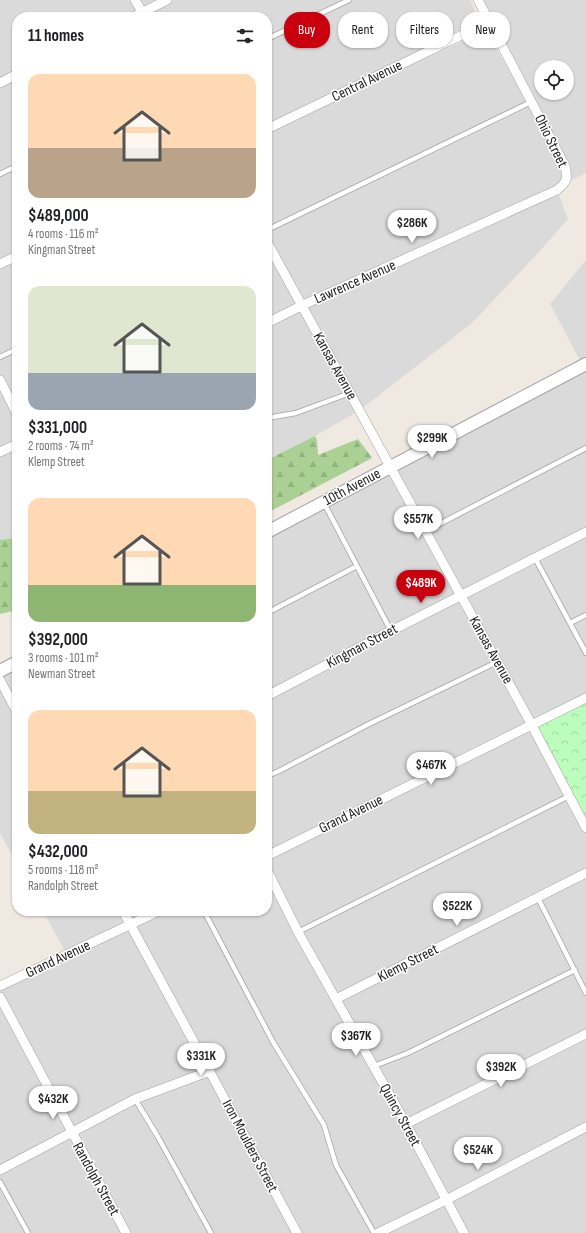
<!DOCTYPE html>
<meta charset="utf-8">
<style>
body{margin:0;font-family:"Sofia Sans Condensed",sans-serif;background:#f6f6f6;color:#202124;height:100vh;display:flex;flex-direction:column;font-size:15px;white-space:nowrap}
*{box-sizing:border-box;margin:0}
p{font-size:13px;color:#757577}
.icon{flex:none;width:22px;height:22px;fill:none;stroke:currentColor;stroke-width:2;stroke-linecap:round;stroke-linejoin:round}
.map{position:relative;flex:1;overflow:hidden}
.panel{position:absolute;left:12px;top:12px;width:260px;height:904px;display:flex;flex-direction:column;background:#fff;border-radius:16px;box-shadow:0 1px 3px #0004}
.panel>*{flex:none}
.top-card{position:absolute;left:284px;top:12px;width:242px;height:36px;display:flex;gap:8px}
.controls{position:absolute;left:534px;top:60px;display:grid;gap:8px}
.controls a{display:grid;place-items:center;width:40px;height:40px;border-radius:50%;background:#fff;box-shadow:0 1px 3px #0004;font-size:20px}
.price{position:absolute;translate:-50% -34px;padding:0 9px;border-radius:14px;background:#fff;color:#222;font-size:13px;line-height:26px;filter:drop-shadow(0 1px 2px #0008)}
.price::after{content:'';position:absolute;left:50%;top:24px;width:12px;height:9px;margin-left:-6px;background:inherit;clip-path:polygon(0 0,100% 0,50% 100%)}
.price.on{background:#c9000e;color:#fff}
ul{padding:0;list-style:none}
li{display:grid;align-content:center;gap:8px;height:212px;padding:0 16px}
li span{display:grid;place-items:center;height:124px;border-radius:12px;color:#555}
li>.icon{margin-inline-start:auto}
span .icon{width:72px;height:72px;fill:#fffc;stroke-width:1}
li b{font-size:17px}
h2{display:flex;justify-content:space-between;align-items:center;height:48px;padding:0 16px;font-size:17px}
.tag{padding:0 14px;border-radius:16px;background:#fff;box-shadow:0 1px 3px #0004;font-size:14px;line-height:36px}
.tag.on{background:#c9000e;color:#fff}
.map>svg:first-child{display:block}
.residential{fill:#dbdada;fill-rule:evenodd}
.forest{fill:url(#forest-firs)}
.park{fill:url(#park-crowns)}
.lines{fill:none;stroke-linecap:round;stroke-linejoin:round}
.service-casing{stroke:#a4a4a4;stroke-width:6}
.minor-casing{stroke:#a4a4a4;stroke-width:10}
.tertiary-casing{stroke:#a4a4a4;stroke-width:14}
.service{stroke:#fff;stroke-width:4.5}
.minor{stroke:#fff;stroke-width:9}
.tertiary{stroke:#fff;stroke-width:12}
.labels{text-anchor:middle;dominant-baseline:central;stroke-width:3;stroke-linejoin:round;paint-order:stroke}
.street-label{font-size:15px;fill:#1d1d1d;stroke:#fff}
</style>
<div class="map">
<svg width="586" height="1233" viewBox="0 0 586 1233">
<defs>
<pattern id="forest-firs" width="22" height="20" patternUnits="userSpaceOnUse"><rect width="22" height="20" fill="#aad094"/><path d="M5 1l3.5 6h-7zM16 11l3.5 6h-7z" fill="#92b27f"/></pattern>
<pattern id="park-crowns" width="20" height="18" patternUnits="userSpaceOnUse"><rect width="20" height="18" fill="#bcfcbc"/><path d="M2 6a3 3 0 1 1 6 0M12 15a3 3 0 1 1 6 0" fill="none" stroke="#a1d8a1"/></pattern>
</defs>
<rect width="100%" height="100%" fill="#efe9e2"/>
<path class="residential" d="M0,0H470L479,20L267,128V17H17V538L0,540Z
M479,0H586V173L564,184L557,190L568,219L538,253L472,323L360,410L315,436L267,460V130L486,31L560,157ZM541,67H567V93H541Z
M586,260V1233H0V986L67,955L43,911H267V532L583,366L550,304Z
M17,662V864L0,833V671Z"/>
<path class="forest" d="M315,436L317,440L318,455L358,439L372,458L267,513V460Z
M17,538V610L0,614V540Z"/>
<path class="park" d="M586,698V828L532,725Z"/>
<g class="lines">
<defs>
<path id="service" d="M267,39L349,0
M0,174L17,166
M267,230L531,102
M0,357L17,349
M267,418L296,413L350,393
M324,503L391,631
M426,531L586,448
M535,558L586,653
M267,613L357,566
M570,623L586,615
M267,776L279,771L367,725L497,662
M538,898L586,993
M204,911L273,1042L324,1125L336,1165L374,1233
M298,932L569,796
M374,1066L408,1053L575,970
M135,1099L158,1137L211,1233
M0,1182L28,1233"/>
<path id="minor" d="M135,0L145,17
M133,17L167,0
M0,83L17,74
M267,129L489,22
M267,242L528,718L586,828
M0,264L17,256
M267,323L303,305L557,190C567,182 568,179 565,166L478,0
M0,380L17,414
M0,452L17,444
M0,680L17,712
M267,696L391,631L586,532
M267,856L586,698
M267,870L298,932L406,1124L464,1233
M123,911L297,1233
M0,986L159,911
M0,997L126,1233
M336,999L586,873
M406,1124L586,1034
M0,1170L135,1099L210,1071
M378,1233L446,1200L586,1127"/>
<path id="tertiary" d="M267,532L586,364
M0,671L17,662"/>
</defs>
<use href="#service" class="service-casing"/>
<use href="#minor" class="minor-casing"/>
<use href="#tertiary" class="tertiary-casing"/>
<use href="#service" class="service"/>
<use href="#minor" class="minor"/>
<use href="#tertiary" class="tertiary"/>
</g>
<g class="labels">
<g class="street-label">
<text transform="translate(367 81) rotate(-26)">Central Avenue</text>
<text transform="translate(551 141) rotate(64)">Ohio Street</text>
<text transform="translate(355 282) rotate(-24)">Lawrence Avenue</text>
<text transform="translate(335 366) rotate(61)">Kansas Avenue</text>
<text transform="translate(352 487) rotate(-28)">10th Avenue</text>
<text transform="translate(362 646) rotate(-28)">Kingman Street</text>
<text transform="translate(491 650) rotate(61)">Kansas Avenue</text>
<text transform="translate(351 814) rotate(-26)">Grand Avenue</text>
<text transform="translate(58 959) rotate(-25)">Grand Avenue</text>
<text transform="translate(408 963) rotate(-27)">Klemp Street</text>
<text transform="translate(400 1115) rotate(61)">Quincy Street</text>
<text transform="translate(250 1146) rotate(62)">Iron Moulders Street</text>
<text transform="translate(96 1179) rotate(61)">Randolph Street</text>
</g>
</g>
</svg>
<div class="controls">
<a><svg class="icon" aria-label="locate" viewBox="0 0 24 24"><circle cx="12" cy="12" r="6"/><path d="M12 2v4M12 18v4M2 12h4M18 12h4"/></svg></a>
</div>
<b class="price" style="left:412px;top:244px">$286K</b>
<b class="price" style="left:432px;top:459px">$299K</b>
<b class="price" style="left:418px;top:540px">$557K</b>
<b class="price on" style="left:421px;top:604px">$489K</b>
<b class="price" style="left:431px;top:786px">$467K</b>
<b class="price" style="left:457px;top:927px">$522K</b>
<b class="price" style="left:356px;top:1057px">$367K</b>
<b class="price" style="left:201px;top:1077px">$331K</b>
<b class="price" style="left:501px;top:1088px">$392K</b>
<b class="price" style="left:53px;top:1120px">$432K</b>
<b class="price" style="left:478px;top:1171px">$524K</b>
<div class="top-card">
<a class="tag on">Buy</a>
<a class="tag">Rent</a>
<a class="tag">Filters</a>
<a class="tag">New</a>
</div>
<section class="panel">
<h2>11 homes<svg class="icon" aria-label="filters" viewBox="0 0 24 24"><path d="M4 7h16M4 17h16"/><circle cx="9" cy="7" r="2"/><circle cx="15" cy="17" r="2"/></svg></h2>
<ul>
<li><span style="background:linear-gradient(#ffd9b3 60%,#b9a48a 0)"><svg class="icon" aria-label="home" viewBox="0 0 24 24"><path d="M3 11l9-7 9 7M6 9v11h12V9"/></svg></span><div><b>$489,000</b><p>4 rooms · 116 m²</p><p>Kingman Street</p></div></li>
<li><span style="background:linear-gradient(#dfe7d0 70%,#9aa5b1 0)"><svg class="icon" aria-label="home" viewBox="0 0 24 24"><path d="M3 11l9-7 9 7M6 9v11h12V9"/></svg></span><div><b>$331,000</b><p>2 rooms · 74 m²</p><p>Klemp Street</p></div></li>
<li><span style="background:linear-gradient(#ffd9b3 70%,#8fb573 0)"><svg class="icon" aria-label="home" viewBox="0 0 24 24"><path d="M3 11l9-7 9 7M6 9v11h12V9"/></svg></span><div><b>$392,000</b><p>3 rooms · 101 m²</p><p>Newman Street</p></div></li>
<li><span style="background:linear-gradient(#ffd9b3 65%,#c2b280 0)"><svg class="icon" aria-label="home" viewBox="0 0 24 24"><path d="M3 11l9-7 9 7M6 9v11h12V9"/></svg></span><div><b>$432,000</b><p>5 rooms · 118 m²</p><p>Randolph Street</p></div></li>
</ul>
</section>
</div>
